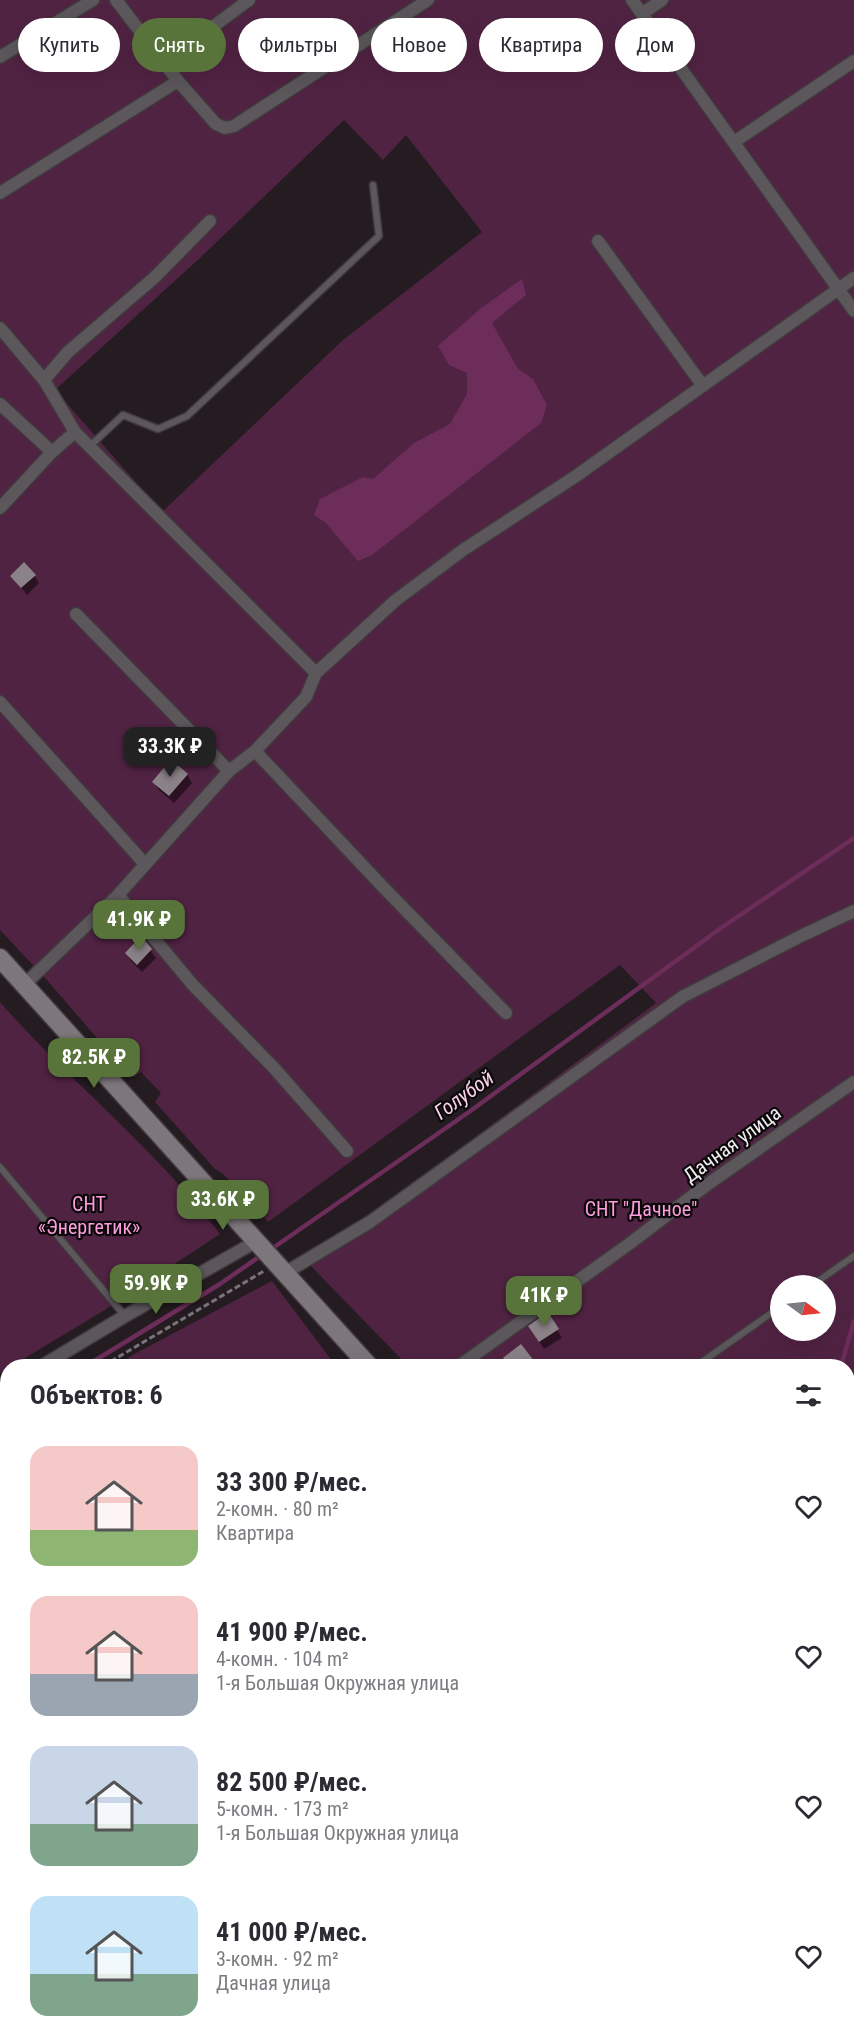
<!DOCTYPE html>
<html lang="ru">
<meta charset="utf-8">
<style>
body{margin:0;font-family:"Roboto Condensed",sans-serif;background:#f2f2f3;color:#2b2b33;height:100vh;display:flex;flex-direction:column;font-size:22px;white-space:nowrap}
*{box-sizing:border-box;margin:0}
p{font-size:20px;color:#7c7c81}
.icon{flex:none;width:33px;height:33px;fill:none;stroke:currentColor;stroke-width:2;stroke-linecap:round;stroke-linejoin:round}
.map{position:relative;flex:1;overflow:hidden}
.sheet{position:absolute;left:0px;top:1359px;width:855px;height:686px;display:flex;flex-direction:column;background:#fff;border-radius:24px 24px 0 0;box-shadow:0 6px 24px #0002}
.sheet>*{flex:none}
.hud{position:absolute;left:18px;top:18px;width:819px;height:54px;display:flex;gap:12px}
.needle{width:39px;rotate:105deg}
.tools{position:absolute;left:770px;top:1275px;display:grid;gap:12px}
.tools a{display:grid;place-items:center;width:66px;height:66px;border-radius:50%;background:#fff;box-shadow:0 6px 24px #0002;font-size:30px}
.price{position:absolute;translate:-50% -51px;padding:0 14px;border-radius:12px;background:#58743a;color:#fff;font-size:20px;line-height:39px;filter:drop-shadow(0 2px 3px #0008)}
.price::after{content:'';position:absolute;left:50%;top:36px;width:18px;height:14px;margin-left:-9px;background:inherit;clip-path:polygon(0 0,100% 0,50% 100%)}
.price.on{background:#222;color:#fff}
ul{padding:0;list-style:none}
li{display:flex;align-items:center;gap:18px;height:150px;padding:0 30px}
li span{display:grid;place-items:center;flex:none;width:168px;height:120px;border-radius:18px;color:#555}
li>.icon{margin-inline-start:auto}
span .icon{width:72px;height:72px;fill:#fffc;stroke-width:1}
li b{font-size:26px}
h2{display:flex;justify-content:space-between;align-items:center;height:72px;padding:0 30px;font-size:26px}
.chip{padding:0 21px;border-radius:27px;background:#fff;box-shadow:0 6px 24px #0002;font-size:21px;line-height:54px}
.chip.on{background:#58743a;color:#fff}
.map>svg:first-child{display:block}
.green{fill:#512343;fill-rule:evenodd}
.water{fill:#6d2d5a}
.shadow{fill:#0007}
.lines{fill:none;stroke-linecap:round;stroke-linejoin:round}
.stream{stroke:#6d2d5a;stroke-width:4.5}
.building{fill:#8b8287}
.lane-casing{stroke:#41393e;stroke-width:9}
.street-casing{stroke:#41393e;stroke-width:15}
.secondary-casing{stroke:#41393e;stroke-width:21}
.path{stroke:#7a7377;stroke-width:3;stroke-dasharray:6 3;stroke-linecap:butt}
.lane{stroke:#5b575a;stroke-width:6}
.street{stroke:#5b575a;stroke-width:12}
.secondary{stroke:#7d777b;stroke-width:18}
.labels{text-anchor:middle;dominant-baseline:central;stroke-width:4.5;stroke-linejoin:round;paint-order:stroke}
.street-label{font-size:20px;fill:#f1ecef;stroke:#0b080a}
.park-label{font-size:20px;fill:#fd9ddd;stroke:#0b080a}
.water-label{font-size:21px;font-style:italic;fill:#f8d0e9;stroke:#0b080a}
</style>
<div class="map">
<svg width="854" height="2044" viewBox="0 0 854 2044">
<rect width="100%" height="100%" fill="#241c21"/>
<path class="green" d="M0,0H854V1860L848,1851V1366H408L307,1262L359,1221L400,1195L431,1170L656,1003L620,965L268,1222L222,1173L215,1169L155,1102L161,1093L141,1072L134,1077L116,1060L46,979L0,930ZM344,120L383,160L406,135L482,232L343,340L162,512L55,390L201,257ZM780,1286H825V1330H780Z
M0,1002C70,1082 155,1148 220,1234L103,1311L12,1366H8L7,1369L0,1373Z
M272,1281L336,1366H116L136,1353Z
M7,1438L8,2037H848V1954L854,1961V2044H0V1443Z"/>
<path class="water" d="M522,279L526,295L492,323L518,369L533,379L547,405L541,423L372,555L358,561L326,523L314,515L320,499L363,477L373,479L414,443L450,424L467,394V373L449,365L438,346L480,309Z"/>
<path class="shadow" d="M34,575L39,583L27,595L12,576Z
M187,774L192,783L174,803L159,790L154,782Z
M141,938L156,958L142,972L131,961L127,953Z
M557,1330L562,1338L544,1349L535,1335Z
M0,1833L8,1842V1872L0,1863Z
M0,2023L8,2032V2037H11L14,2043L13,2044H0Z
M414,2037H430L433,2042L429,2044H418Z"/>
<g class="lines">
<path class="stream" d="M270,1250L469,1112L721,928L854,838
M86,1366L220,1284L263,1254
M841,1366L854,1321
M0,1419L8,1414
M716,2044L717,2037"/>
</g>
<path class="building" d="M24,562L36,575L21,588L10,576Z
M171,759L188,774L169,796L152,782Z
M141,936L152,949L137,965L125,953Z
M548,1312L559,1329L539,1342L528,1326Z
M521,1344L538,1366H510L503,1358Z"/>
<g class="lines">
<defs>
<path id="lane" d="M90,446L123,415L158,429L187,416L379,236L373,185
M0,1167L125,1316
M811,1286L854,1256
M696,1366L780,1307
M0,1630L8,1626
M0,1895L8,1890
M17,2044L28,2037
M433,2044L444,2037
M633,2044L642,2037"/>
<path id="street" d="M116,0L178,81L216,124L225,128L234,126L428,0
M632,0L854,311
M643,13L662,0
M0,57L93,0
M164,63L249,0
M734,142L854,61
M0,193L178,81
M598,241L703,386
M0,328L44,380L75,432L316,673
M44,380L68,352L155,277L210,221
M0,404L52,452L75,432
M0,508L52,452
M76,614L229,771
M0,702L145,864
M255,751L384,888L506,1013
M118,895L192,984L274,1068L347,1151
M24,985L118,895L229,771L255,751L306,697L316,673L396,600L463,550L576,476L854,278
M285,1273L370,1222L682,997L801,936L854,911
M42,1366L125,1316L257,1241
M459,1366L629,1244L708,1184L854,1082
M0,1392L8,1388"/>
<path id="secondary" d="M0,958L369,1366
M848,1898L854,1906"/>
</defs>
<use href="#lane" class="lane-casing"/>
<use href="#street" class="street-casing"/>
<use href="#secondary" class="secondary-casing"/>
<path class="path" d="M103,1366L264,1271
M0,1434L8,1429
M848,1711L854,1707"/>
<use href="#lane" class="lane"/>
<use href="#street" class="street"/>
<use href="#secondary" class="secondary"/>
</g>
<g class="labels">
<g class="street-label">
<text transform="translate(732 1144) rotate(-36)">Дачная улица</text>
</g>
<g class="park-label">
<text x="89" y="1204">СНТ<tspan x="89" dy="23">«Энергетик»</tspan></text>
<text x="641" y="1209">СНТ "Дачное"</text>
</g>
<g class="water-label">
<text transform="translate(464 1095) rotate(-36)">Голубой</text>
</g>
</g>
</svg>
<div class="tools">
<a><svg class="needle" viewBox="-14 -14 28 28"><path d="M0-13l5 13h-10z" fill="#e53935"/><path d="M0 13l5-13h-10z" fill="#7c7c81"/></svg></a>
</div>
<b class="price on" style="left:170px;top:778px">33.3K ₽</b>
<b class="price" style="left:139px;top:951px">41.9K ₽</b>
<b class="price" style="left:94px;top:1089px">82.5K ₽</b>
<b class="price" style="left:223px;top:1231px">33.6K ₽</b>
<b class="price" style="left:156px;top:1315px">59.9K ₽</b>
<b class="price" style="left:544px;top:1327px">41K ₽</b>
<div class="hud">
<a class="chip">Купить</a>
<a class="chip on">Снять</a>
<a class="chip">Фильтры</a>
<a class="chip">Новое</a>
<a class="chip">Квартира</a>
<a class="chip">Дом</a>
</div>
<section class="sheet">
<h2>Объектов: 6<svg class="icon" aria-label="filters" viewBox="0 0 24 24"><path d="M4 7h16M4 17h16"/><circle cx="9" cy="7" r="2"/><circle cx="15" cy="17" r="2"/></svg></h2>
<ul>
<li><span style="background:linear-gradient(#f6c9c9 70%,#8fb573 0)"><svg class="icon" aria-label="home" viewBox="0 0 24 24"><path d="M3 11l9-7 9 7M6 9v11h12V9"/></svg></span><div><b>33 300 ₽/мес.</b><p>2-комн. · 80 m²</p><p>Квартира</p></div><svg class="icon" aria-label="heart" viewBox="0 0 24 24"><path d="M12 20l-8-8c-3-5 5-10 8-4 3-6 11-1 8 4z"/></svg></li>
<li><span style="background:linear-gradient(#f6c9c9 65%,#9aa5b1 0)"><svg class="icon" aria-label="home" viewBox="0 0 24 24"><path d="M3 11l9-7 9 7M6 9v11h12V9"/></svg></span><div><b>41 900 ₽/мес.</b><p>4-комн. · 104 m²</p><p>1-я Большая Окружная улица</p></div><svg class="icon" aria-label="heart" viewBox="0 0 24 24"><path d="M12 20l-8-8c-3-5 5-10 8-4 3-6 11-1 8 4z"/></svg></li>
<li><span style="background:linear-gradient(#c9d6e8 65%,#7fa58c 0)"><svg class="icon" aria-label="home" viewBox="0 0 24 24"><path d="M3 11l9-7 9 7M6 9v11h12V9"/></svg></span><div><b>82 500 ₽/мес.</b><p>5-комн. · 173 m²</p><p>1-я Большая Окружная улица</p></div><svg class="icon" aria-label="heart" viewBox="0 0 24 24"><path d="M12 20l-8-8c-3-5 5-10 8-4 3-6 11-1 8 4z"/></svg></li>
<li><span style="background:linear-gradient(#bfe0f5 65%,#7fa58c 0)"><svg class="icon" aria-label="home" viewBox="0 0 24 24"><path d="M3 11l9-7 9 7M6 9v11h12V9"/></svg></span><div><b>41 000 ₽/мес.</b><p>3-комн. · 92 m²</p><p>Дачная улица</p></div><svg class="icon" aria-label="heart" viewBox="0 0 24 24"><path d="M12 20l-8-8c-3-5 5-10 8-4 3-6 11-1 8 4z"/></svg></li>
</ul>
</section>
</div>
